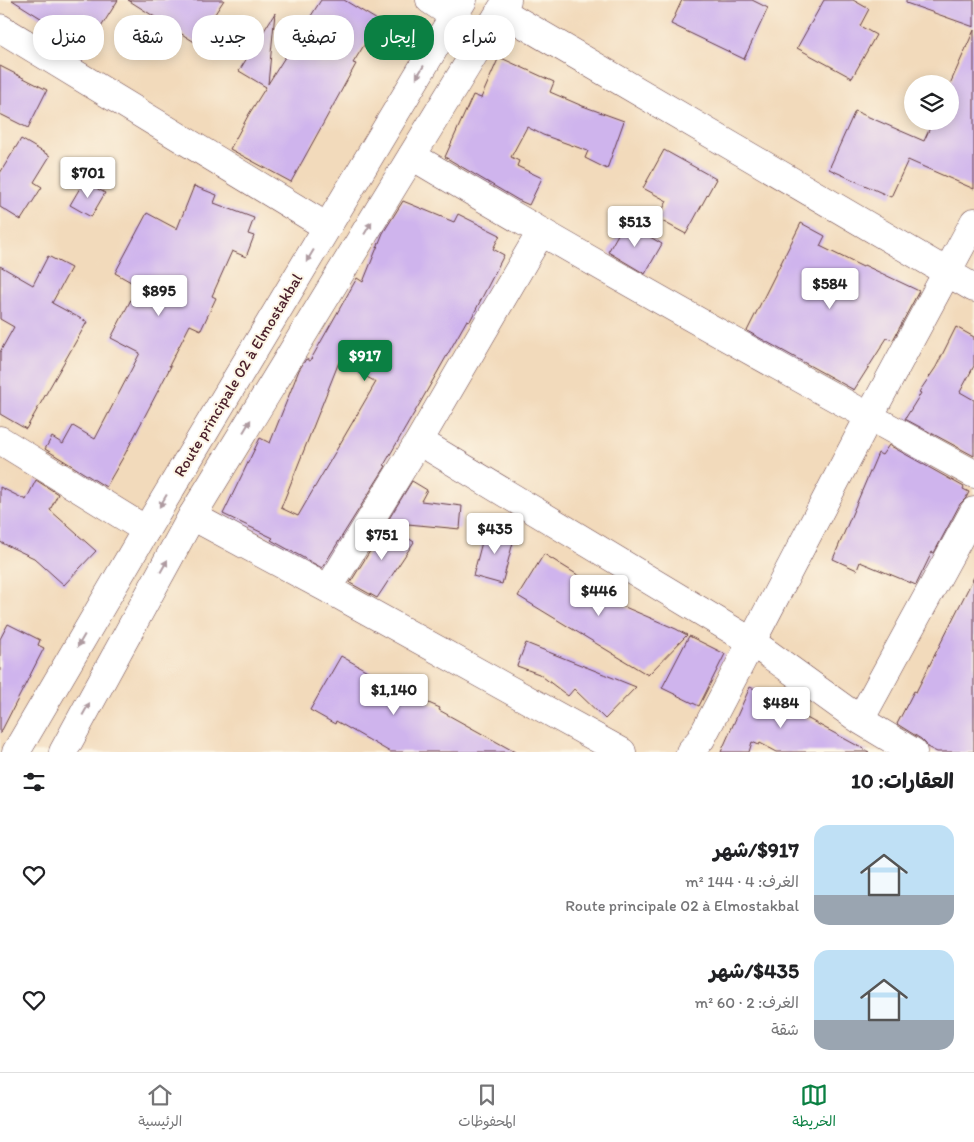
<!DOCTYPE html>
<html lang="ar">
<meta charset="utf-8">
<style>
body{margin:0;font-family:Itim,"Playpen Sans Arabic",sans-serif;background:#f6f6f6;color:#202124;direction:rtl;height:100vh;display:flex;flex-direction:column;font-size:19px;white-space:nowrap}
*{box-sizing:border-box;margin:0}
p{font-size:16px;color:#757577}
.icon{flex:none;width:28px;height:28px;fill:none;stroke:currentColor;stroke-width:2;stroke-linecap:round;stroke-linejoin:round}
.map{position:relative;height:752px;overflow:hidden;direction:ltr}
.drawer{display:flex;flex-direction:column;background:#fff;flex:1}
.drawer>*{flex:none}
.guide{position:absolute;left:15px;top:15px;width:500px;height:45px;direction:rtl;display:flex;gap:10px}
.tools{position:absolute;left:904px;top:75px;display:grid;gap:10px}
.tools a{display:grid;place-items:center;width:55px;height:55px;border-radius:50%;background:#fff;box-shadow:0 2px 12px #0003;font-size:25px}
.price{position:absolute;translate:-50% -42px;padding:0 11px;border-radius:5px;background:#fff;color:#222;font-size:16px;line-height:32px;filter:drop-shadow(0 1px 2px #0008)}
.price::after{content:'';position:absolute;left:50%;top:30px;width:15px;height:11px;margin-left:-8px;background:inherit;clip-path:polygon(0 0,100% 0,50% 100%)}
.price.active{background:#0b8043;color:#fff}
ul{padding:0;list-style:none}
li{display:flex;align-items:center;gap:15px;height:125px;padding:0 20px}
li span{display:grid;place-items:center;flex:none;width:140px;height:100px;border-radius:15px;color:#555}
li>.icon{margin-inline-start:auto}
span .icon{width:60px;height:60px;fill:#fffc;stroke-width:1}
li b{font-size:21px}
h2{display:flex;justify-content:space-between;align-items:center;height:60px;padding:0 20px;font-size:21px}
.pill{padding:0 18px;border-radius:20px;background:#fff;box-shadow:0 2px 12px #0003;font-size:18px;line-height:45px}
.pill.active{background:#0b8043;color:#fff}
.dock{display:flex;justify-content:space-around;align-items:center;height:70px;border-top:1px solid #e0e0e0;background:#fff;font-size:14px;color:#757577}
.dock a{display:grid;justify-items:center;gap:2px}
.dock .active{color:#0b8043}
.map>svg:first-child{display:block}
.building{fill:#cfb4ed;fill-rule:evenodd}
.lines{fill:none;stroke-linecap:round;stroke-linejoin:round}
.minor-casing{stroke:#633b41;stroke-width:29}
.major-casing{stroke:#633b41;stroke-width:29}
.minor{stroke:#fff;stroke-width:28}
.major{stroke:#fff;stroke-width:28}
.oneway{fill:#ae9aa0}
.labels{text-anchor:middle;dominant-baseline:central;stroke-width:4;stroke-linejoin:round;paint-order:stroke}
.street-label{font-size:16px;fill:#4a1f2b;stroke:#fcf5e5}
</style>
<div class="map">
<svg width="974" height="752" viewBox="0 0 974 752">
<rect width="100%" height="100%" fill="#fcf5e5"/>
<filter id="ink" filterUnits="userSpaceOnUse"><feTurbulence type="fractalNoise" baseFrequency=".02" numOctaves="2"/><feDisplacementMap in="SourceGraphic" scale="10" xChannelSelector="R" yChannelSelector="G"/><feConvolveMatrix kernelMatrix="1 2 1 2 8 2 1 2 1" color-interpolation-filters="sRGB"/></filter>
<filter id="wash" filterUnits="userSpaceOnUse"><feTurbulence type="fractalNoise" baseFrequency=".0096" numOctaves="4" result="noise"/><feDisplacementMap in="SourceGraphic" scale="20" xChannelSelector="R" yChannelSelector="G"/><feGaussianBlur stdDeviation="1.12" result="paint"/><feColorMatrix in="noise" values="0 0 0 0 0 0 0 0 0 0 0 0 0 0 0 0 0 1.4 0 .05"/><feComposite in="paint" operator="in"/></filter>
<g filter="url(#wash)">
<rect width="100%" height="100%" fill="#f2dabb"/>
<g id="blocks">
<path class="building" d="M12,0H118L81,59L78,57L63,32Z
M128,0H224L196,43Z
M321,0H344L379,21L353,63L356,64L291,182L230,149L249,114L266,87L239,71L275,13L268,84Z
M682,0H752L768,8L744,59L671,24Z
M824,0H853L869,9L860,26L876,35L852,78L797,48Z
M906,0H974V27L906,3Z
M974,30V189L908,160L891,197L829,169L855,111L924,141L933,121H950V84Z
M499,57L554,82L550,92L580,105L624,121L607,169L585,158L588,151L543,135L527,127L511,157L519,161L517,166L542,178L529,205L518,200L445,157L473,95L481,98Z
M0,66L47,90L28,128L0,114Z
M21,139L50,156L34,182L42,187L21,220L0,207V173Z
M664,150L716,179L686,234L658,219L667,201L643,188Z
M84,181L105,193L91,217L70,205Z
M194,186L217,195L214,203L254,218L248,234L254,236L246,257L232,251L212,296L216,298L201,330L190,325L169,366H171L125,454L106,487L45,449L52,437L63,444L73,426L95,439L140,353L111,338L138,286L115,273L147,213L177,229Z
M403,201L454,222L458,214L500,235L493,249L504,255L470,321L467,320L420,403L384,465L386,466L322,568L271,540L273,538L223,514L260,438L270,443L299,370L306,359L310,361L357,278L363,282L383,233ZM339,362L376,382L298,516L281,508Z
M625,222L662,244L645,274L608,252Z
M801,223L825,236L820,246L863,267L864,265L919,291L893,340L887,338L854,390L747,331Z
M48,256L71,268L52,303L87,322L26,429L0,414V352L14,327L0,319V266L33,285Z
M956,327L974,337V366L960,392L974,400V456L905,419L921,393L919,392L936,367Z
M889,445L964,487L963,489L969,492L966,498L960,504L934,553L932,552L916,585L860,562L857,570L833,559L878,453L882,455Z
M36,480L58,494L50,510L96,551L64,585L34,558L0,542V487L26,500Z
M412,481L427,490L421,501L462,506L460,529L387,522Z
M387,524L414,542L377,598L350,583Z
M493,525L516,531L502,584L473,576L482,542Z
M544,554L594,585L590,592L676,629L687,635L648,675L518,596Z
M974,577V752H937L927,747L926,744L921,739L897,724L914,691L916,692Z
M8,624L40,640L38,645L44,648L0,734V639Z
M689,636L725,654L699,706L662,688Z
M526,643L636,687L605,719L574,689L568,696L539,674L517,666Z
M341,656L406,693L440,708L439,710L515,752H390L336,721L335,724L310,710Z
M750,687L780,700L779,703L869,752H777L760,743L759,745L752,742L749,752H721Z"/>
</g>
</g>
<g filter="url(#ink)">
<use href="#blocks" fill-opacity="0" stroke="#633b41" stroke-width="1"/>
<g class="lines">
<defs>
<path id="minor" d="M430,0L454,16
M501,11L974,288
M0,28L327,227
M412,156C597,266 785,371 974,474
M0,440L146,530
M419,441L752,642L860,720L913,752
M192,516L328,589L622,752
M328,589L419,441L541,232
M860,720L974,511
M690,752L701,739L869,417L974,222"/>
<path id="major" d="M16,752L146,530L463,0
M63,752L192,516L507,0"/>
</defs>
<use href="#minor" class="minor-casing"/>
<use href="#major" class="major-casing"/>
<use href="#minor" class="minor"/>
<use href="#major" class="major"/>
</g>
<defs><path id="oneway-solid" d="M-6-.8H1V-3.2L6.5 0L1 3.2V.8H-6Z" transform="scale(1.25)"/></defs>
<g class="oneway">
<use href="#oneway-solid" transform="translate(420 72) rotate(121)"/>
<use href="#oneway-solid" transform="translate(368 228) rotate(-59)"/>
<use href="#oneway-solid" transform="translate(310 256) rotate(121)"/>
<use href="#oneway-solid" transform="translate(247 426) rotate(-59)"/>
<use href="#oneway-solid" transform="translate(163 501) rotate(121)"/>
<use href="#oneway-solid" transform="translate(164 566) rotate(-61)"/>
<use href="#oneway-solid" transform="translate(81 641) rotate(120)"/>
<use href="#oneway-solid" transform="translate(86 709) rotate(-61)"/>
</g>
</g>
<g class="labels">
<g class="street-label">
<text transform="translate(238 375) rotate(-59)">Route principale 02 à Elmostakbal</text>
</g>
</g>
</svg>
<div class="tools">
<a><svg class="icon" aria-label="layers" viewBox="0 0 24 24"><path d="M12 4l9 5-9 5-9-5zM3 14l9 5 9-5"/></svg></a>
</div>
<b class="price" style="left:88px;top:199px">$701</b>
<b class="price" style="left:635px;top:248px">$513</b>
<b class="price" style="left:830px;top:310px">$584</b>
<b class="price" style="left:159px;top:317px">$895</b>
<b class="price active" style="left:365px;top:382px">$917</b>
<b class="price" style="left:495px;top:555px">$435</b>
<b class="price" style="left:382px;top:561px">$751</b>
<b class="price" style="left:599px;top:617px">$446</b>
<b class="price" style="left:394px;top:716px">$1,140</b>
<b class="price" style="left:781px;top:729px">$484</b>
<div class="guide">
<a class="pill">شراء</a>
<a class="pill active">إيجار</a>
<a class="pill">تصفية</a>
<a class="pill">جديد</a>
<a class="pill">شقة</a>
<a class="pill">منزل</a>
</div>
</div>
<section class="drawer">
<h2>العقارات: 10<svg class="icon" aria-label="filters" viewBox="0 0 24 24"><path d="M4 7h16M4 17h16"/><circle cx="9" cy="7" r="2"/><circle cx="15" cy="17" r="2"/></svg></h2>
<ul>
<li><span style="background:linear-gradient(#bfe0f5 70%,#9aa5b1 0)"><svg class="icon" aria-label="home" viewBox="0 0 24 24"><path d="M3 11l9-7 9 7M6 9v11h12V9"/></svg></span><div><b>$917/شهر</b><p>الغرف: 4 · 144 m²</p><p>Route principale 02 à Elmostakbal</p></div><svg class="icon" aria-label="heart" viewBox="0 0 24 24"><path d="M12 20l-8-8c-3-5 5-10 8-4 3-6 11-1 8 4z"/></svg></li>
<li><span style="background:linear-gradient(#bfe0f5 70%,#9aa5b1 0)"><svg class="icon" aria-label="home" viewBox="0 0 24 24"><path d="M3 11l9-7 9 7M6 9v11h12V9"/></svg></span><div><b>$435/شهر</b><p>الغرف: 2 · 60 m²</p><p>شقة</p></div><svg class="icon" aria-label="heart" viewBox="0 0 24 24"><path d="M12 20l-8-8c-3-5 5-10 8-4 3-6 11-1 8 4z"/></svg></li>
</ul>
</section>
<nav class="dock">
<a class="active"><svg class="icon" aria-label="map" viewBox="0 0 24 24"><path d="M3 6l6-2 6 2 6-2v14l-6 2-6-2-6 2zM9 4v14M15 6v14"/></svg>الخريطة</a>
<a><svg class="icon" aria-label="saved" viewBox="0 0 24 24"><path d="M7 4h10v16l-5-4-5 4z"/></svg>المحفوظات</a>
<a><svg class="icon" aria-label="home" viewBox="0 0 24 24"><path d="M3 11l9-7 9 7M6 9v11h12V9"/></svg>الرئيسية</a>
</nav>
